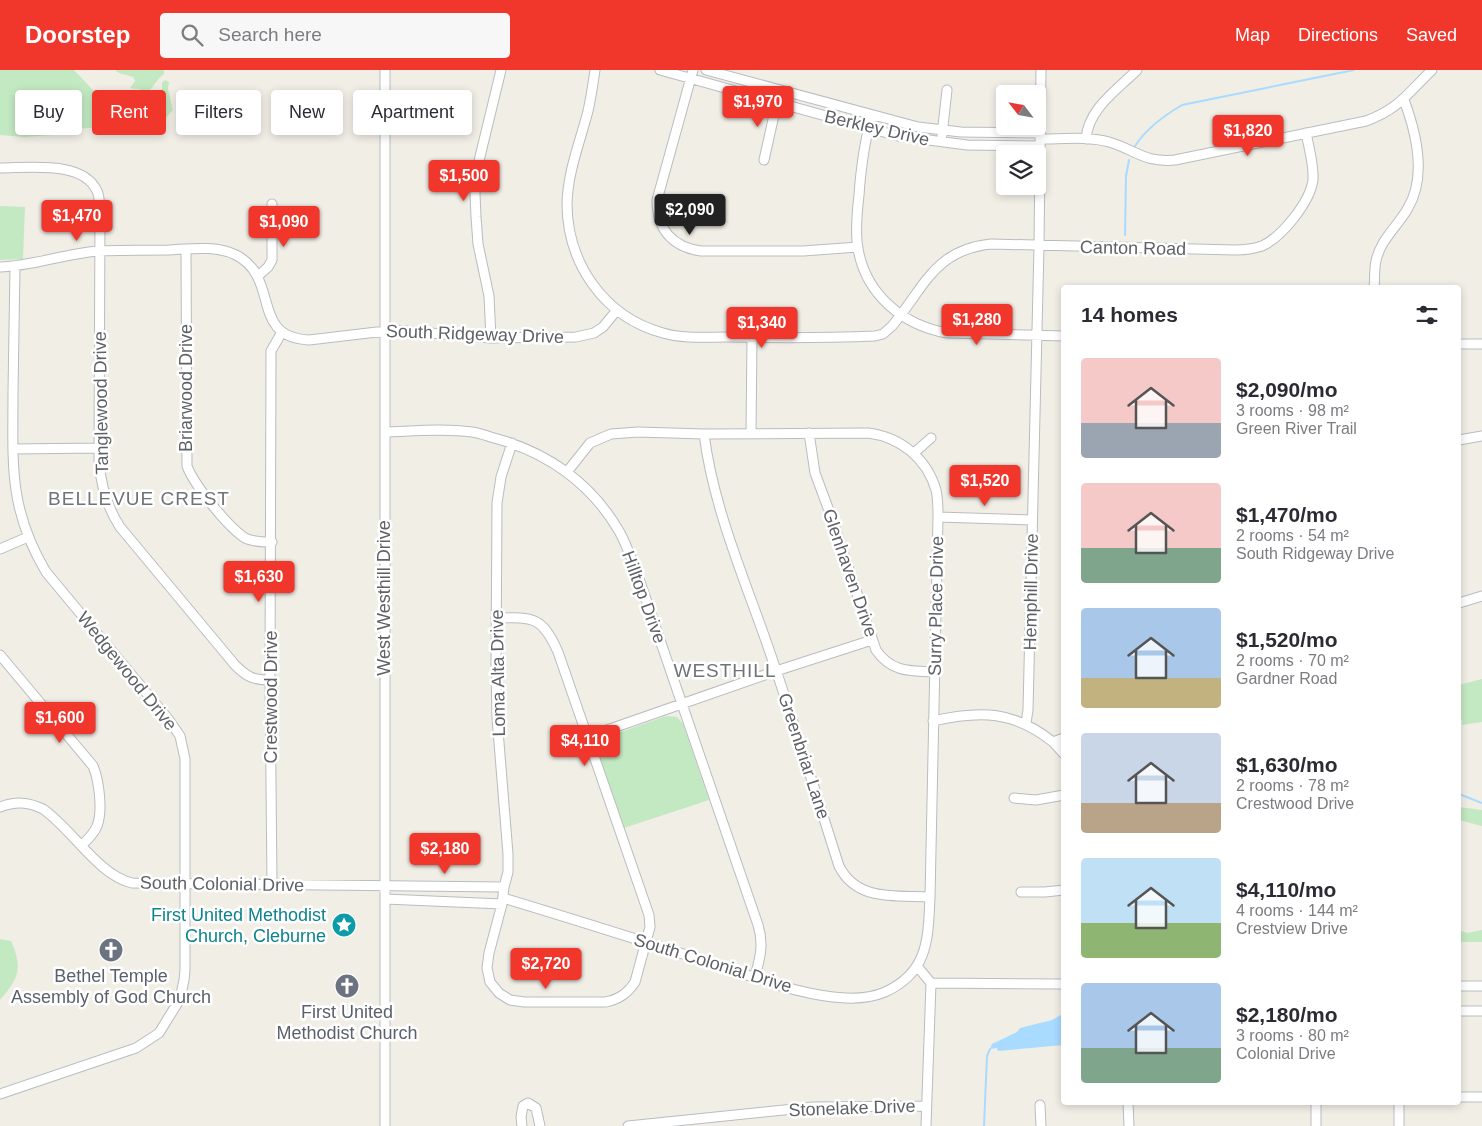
<!DOCTYPE html>
<meta charset="utf-8">
<style>
body{margin:0;font-family:Helvetica,sans-serif;background:#f7f7f7;color:#2b2b33;height:100vh;display:flex;flex-direction:column;font-size:19px;white-space:nowrap}
*{box-sizing:border-box;margin:0}
p{font-size:16px;color:#7c7c81}
.icon{flex:none;width:28px;height:28px;fill:none;stroke:currentColor;stroke-width:2;stroke-linecap:round;stroke-linejoin:round}
.map{position:relative;flex:1;overflow:hidden}
.side{position:absolute;left:1061px;top:215px;width:400px;height:820px;display:flex;flex-direction:column;background:#fff;border-radius:5px;box-shadow:0 2px 8px #0003}
.side>*{flex:none}
.hud{position:absolute;left:15px;top:20px;width:475px;height:45px;display:flex;gap:10px}
.needle{width:32px;rotate:301deg}
.buttons{position:absolute;left:996px;top:15px;display:grid;gap:10px}
.buttons a{display:grid;place-items:center;width:50px;height:50px;border-radius:5px;background:#fff;box-shadow:0 2px 8px #0003;font-size:25px}
.price{position:absolute;translate:-50% -42px;padding:0 11px;border-radius:5px;background:#f1362c;color:#fff;font-size:16px;line-height:32px;filter:drop-shadow(0 1px 2px #0008)}
.price::after{content:'';position:absolute;left:50%;top:30px;width:15px;height:11px;margin-left:-8px;background:inherit;clip-path:polygon(0 0,100% 0,50% 100%)}
.price.selected{background:#222;color:#fff}
ul{padding:0;list-style:none}
li{display:flex;align-items:center;gap:15px;height:125px;padding:0 20px}
li span{display:grid;place-items:center;flex:none;width:140px;height:100px;border-radius:5px;color:#555}
li>.icon{margin-inline-start:auto}
span .icon{width:60px;height:60px;fill:#fffc;stroke-width:1}
li b{font-size:21px}
h2{display:flex;justify-content:space-between;align-items:center;height:60px;padding:0 20px;font-size:21px}
.chip{padding:0 18px;border-radius:5px;background:#fff;box-shadow:0 2px 8px #0003;font-size:18px;line-height:45px}
.chip.selected{background:#f1362c;color:#fff}
header{display:flex;align-items:center;gap:30px;box-sizing:border-box;height:70px;padding:0 25px;background:#f1362c;color:#fff}
header strong{font-size:24px}
nav{display:flex;gap:28px;margin-inline-start:auto;font-size:18px}
.search{width:350px;height:45px;background:#f7f7f7;display:flex;align-items:center;gap:12px;box-sizing:border-box;padding:0 18px;border-radius:5px;color:#7c7c81;font-size:19px}
.map>svg:first-child{display:block}
.green{fill:#c3e9c2}
.water{fill:#a8dbff}
.lines{fill:none;stroke-linecap:round;stroke-linejoin:round}
.stream{stroke:#a8dbff;stroke-width:2}
.minor-casing{stroke:#b9bcc0;stroke-width:11}
.minor{stroke:#fff;stroke-width:9}
.labels{text-anchor:middle;dominant-baseline:central;stroke-width:5;stroke-linejoin:round;paint-order:stroke}
.street-label{font-size:18px;fill:#5e6267;stroke:#fff}
.culture-label{font-size:18px;fill:#0d838f;stroke:#fff;text-anchor:end}
.worship-label{font-size:18px;fill:#5b616d;stroke:#fff}
.neighbourhood-label{font-size:19px;letter-spacing:1px;fill:#6f7479;stroke:#fff}
</style>
<header>
<strong>Doorstep</strong>
<div class="search"><svg class="icon" aria-label="search" viewBox="0 0 24 24"><circle cx="10" cy="10" r="6"/><path d="M15 15l6 6"/></svg>Search here</div>
<nav><a>Map</a><a>Directions</a><a>Saved</a></nav>
</header>
<div class="map">
<svg width="1482" height="1056" viewBox="0 0 1482 1056">
<rect width="100%" height="100%" fill="#f1eee6"/>
<path class="green" d="M0,0H74L105,33L99,42L101,57L76,59L67,64L24,67L0,65Z
M115,0H164V4C158,8 155,15 149,21L130,18L135,11L133,7L119,3Z
M165,10L169,12L168,19L173,40L165,49C156,50 150,48 145,39C148,32 154,25 162,25V13Z
M0,136L25,137L23,189L0,190Z
M1482,609V652L1462,655V650L1459,651V615Z
M666,646L677,647L683,654L709,730L624,758L598,682V675L604,668Z
M1459,737L1482,740V756L1459,750Z
M1459,860L1467,863L1482,860V872H1459Z
M0,869L11,871C23,898 19,908 0,930Z"/>
<path class="water" d="M1064,943V975L998,981L997,978L990,979L992,974L1017,962L1020,958L1052,950Z"/>
<g class="lines">
<path class="stream" d="M1135,76C1146,59 1165,45 1182,35L1354,0
M1125,165L1126,106L1129,90
M1459,724L1482,733
M984,1056L987,986L990,979"/>
<defs>
<path id="minor" d="M385,0V1056
M595,0C593,14 591,28 588,41C580,72 568,101 567,133C567,193 604,247 663,263C683,269 706,267 727,267C777,268 826,268 875,266L883,264L892,256C925,217 934,180 991,174L1235,180C1244,180 1253,179 1262,176C1282,167 1310,132 1313,110C1314,95 1309,78 1306,63
M660,0L898,66L967,75L1040,76
M693,0L657,130C657,159 672,177 701,181H803L858,177
M706,0L918,57L961,62L1040,63
M872,46C864,72 861,97 859,125C857,142 855,162 858,179C866,224 902,255 947,263L1064,266
M942,65L947,20
M1040,69C1062,69 1088,66 1109,72C1136,80 1144,93 1175,90L1366,51C1399,39 1408,23 1432,0
M1086,69C1088,39 1117,20 1137,0
M764,90L778,27
M0,98C28,98 83,90 97,121C100,127 99,134 100,140L99,392C101,416 107,437 120,457L235,595C247,607 253,610 270,610
M186,179L187,396C194,415 228,457 245,468C253,472 263,472 272,472
M0,197C34,196 66,183 100,181C123,180 146,180 169,180C190,179 216,175 236,185C281,208 249,267 309,270L394,260L491,268L576,267L594,263L603,257L617,240
M258,206L268,197L272,190V134
M1374,218C1375,209 1374,199 1376,191C1380,170 1398,156 1408,138C1427,106 1416,62 1404,30
M491,268L489,226L478,174L476,147L475,124L477,99L501,0
M1459,274H1482
M385,362C414,361 444,358 472,362C480,363 487,366 494,368C547,382 591,413 619,461C627,475 632,491 638,506L758,855C764,874 760,888 755,907
M751,363L752,268
M809,363L815,403L831,446L876,580C891,602 909,601 934,602
M704,364C713,435 742,503 766,571C792,645 815,721 839,796C857,832 896,825 930,827
M1459,370L1482,366
M13,379L99,378
M914,383L931,368
M938,447L1032,450
M0,479L28,467
M1459,533L1482,526
M496,548C533,547 542,546 558,582L649,845L650,857L635,912C627,924 619,929 606,932H524L510,930L499,923L490,912L487,898L489,883L502,834L504,817L508,802V784L497,648L496,595L497,433L501,407L512,373
M0,585L93,696C99,710 103,741 97,756C94,764 87,770 82,775
M933,651C981,640 1014,641 1053,672L1064,668
M1026,653L1028,640L1039,176L1041,0
M587,667L776,601L872,570
M1053,672L1064,684
M1014,728L1036,730L1064,725
M0,737C16,731 28,732 43,739C72,759 98,805 132,813L504,817
M272,814L270,610L271,281L282,262
M1021,822H1045L1064,820
M503,828C570,848 636,869 702,890C743,903 789,922 833,927C850,929 869,929 885,922C929,902 928,868 930,827L938,447C938,438 938,428 936,420C927,389 901,367 868,363L704,364L638,362L611,364L590,373L567,402
M385,829L502,834
M917,896L931,913L926,1056
M931,913L1064,914
M1459,916H1482
M1459,941H1482
M0,1024L136,978L159,963L180,929L184,910L185,900V689L180,666L169,650L46,502C8,438 13,393 13,322C14,280 14,238 15,196
M1459,1027H1482
M1128,1032L1129,1056
M1040,1035L1041,1056
M522,1056L521,1047L523,1036L528,1033L536,1038L540,1056
M628,1056L813,1037L926,1036
M1316,1056V1032
M1399,1056V1032"/>
</defs>
<use href="#minor" class="minor-casing"/>
<use href="#minor" class="minor"/>
</g>
<defs>
<symbol id="sight-disc" viewBox="-11 -11 22 22"><circle r="9.5" fill="#0f9aa8" stroke="#fff"/><path d="M0-6L1.8-2.2L6-1.7L2.9 1.2L3.7 5.4L0 3.3L-3.7 5.4L-2.9 1.2L-6-1.7L-1.8-2.2Z" fill="#fff"/></symbol>
<symbol id="church-disc" viewBox="-11 -11 22 22"><circle r="9.5" fill="#6b7280" stroke="#fff"/><path d="M-1.2-6h2.4v3.5h3.3v2.4h-3.3V6h-2.4V-.1h-3.3v-2.4h3.3Z" fill="#fff"/></symbol>
</defs>
<g fill-rule="evenodd">
<use href="#sight-disc" x="330" y="841" width="28" height="28"/>
<use href="#church-disc" x="97" y="866" width="28" height="28"/>
<use href="#church-disc" x="333" y="902" width="28" height="28"/>
</g>
<g class="labels">
<g class="street-label">
<text transform="translate(877 58) rotate(13)">Berkley Drive</text>
<text transform="translate(1133 178) rotate(1)">Canton Road</text>
<text transform="translate(475 264) rotate(2)">South Ridgeway Drive</text>
<text transform="translate(186 318) rotate(-90)">Briarwood Drive</text>
<text transform="translate(101 333) rotate(-91)">Tanglewood Drive</text>
<text transform="translate(850 503) rotate(71)">Glenhaven Drive</text>
<text transform="translate(1031 522) rotate(-89)">Hemphill Drive</text>
<text transform="translate(644 527) rotate(70)">Hilltop Drive</text>
<text transform="translate(384 528) rotate(-90)">West Westhill Drive</text>
<text transform="translate(936 536) rotate(-89)">Surry Place Drive</text>
<text transform="translate(127 601) rotate(51)">Wedgewood Drive</text>
<text transform="translate(498 603) rotate(-91)">Loma Alta Drive</text>
<text transform="translate(271 627) rotate(-90)">Crestwood Drive</text>
<text transform="translate(804 686) rotate(72)">Greenbriar Lane</text>
<text transform="translate(222 814) rotate(1)">South Colonial Drive</text>
<text transform="translate(713 893) rotate(17)">South Colonial Drive</text>
<text transform="translate(852 1038) rotate(-2)">Stonelake Drive</text>
</g>
<g class="culture-label">
<text x="326" y="845">First United Methodist<tspan x="326" dy="21">Church, Cleburne</tspan></text>
</g>
<g class="worship-label">
<text x="111" y="906">Bethel Temple<tspan x="111" dy="21">Assembly of God Church</tspan></text>
<text x="347" y="942">First United<tspan x="347" dy="21">Methodist Church</tspan></text>
</g>
<g class="neighbourhood-label">
<text x="139" y="428">BELLEVUE CREST</text>
<text x="725" y="600">WESTHILL</text>
</g>
</g>
</svg>
<div class="buttons">
<a><svg class="needle" viewBox="-14 -14 28 28"><path d="M0-13l5 13h-10z" fill="#e53935"/><path d="M0 13l5-13h-10z" fill="#7c7c81"/></svg></a>
<a><svg class="icon" aria-label="layers" viewBox="0 0 24 24"><path d="M12 4l9 5-9 5-9-5zM3 14l9 5 9-5"/></svg></a>
</div>
<b class="price" style="left:758px;top:58px">$1,970</b>
<b class="price" style="left:1248px;top:87px">$1,820</b>
<b class="price" style="left:464px;top:132px">$1,500</b>
<b class="price selected" style="left:690px;top:166px">$2,090</b>
<b class="price" style="left:77px;top:172px">$1,470</b>
<b class="price" style="left:284px;top:178px">$1,090</b>
<b class="price" style="left:977px;top:276px">$1,280</b>
<b class="price" style="left:762px;top:279px">$1,340</b>
<b class="price" style="left:985px;top:437px">$1,520</b>
<b class="price" style="left:259px;top:533px">$1,630</b>
<b class="price" style="left:60px;top:674px">$1,600</b>
<b class="price" style="left:585px;top:697px">$4,110</b>
<b class="price" style="left:445px;top:805px">$2,180</b>
<b class="price" style="left:546px;top:920px">$2,720</b>
<div class="hud">
<a class="chip">Buy</a>
<a class="chip selected">Rent</a>
<a class="chip">Filters</a>
<a class="chip">New</a>
<a class="chip">Apartment</a>
</div>
<section class="side">
<h2>14 homes<svg class="icon" aria-label="filters" viewBox="0 0 24 24"><path d="M4 7h16M4 17h16"/><circle cx="9" cy="7" r="2"/><circle cx="15" cy="17" r="2"/></svg></h2>
<ul>
<li><span style="background:linear-gradient(#f6c9c9 65%,#9aa5b1 0)"><svg class="icon" aria-label="home" viewBox="0 0 24 24"><path d="M3 11l9-7 9 7M6 9v11h12V9"/></svg></span><div><b>$2,090/mo</b><p>3 rooms · 98 m²</p><p>Green River Trail</p></div></li>
<li><span style="background:linear-gradient(#f6c9c9 65%,#7fa58c 0)"><svg class="icon" aria-label="home" viewBox="0 0 24 24"><path d="M3 11l9-7 9 7M6 9v11h12V9"/></svg></span><div><b>$1,470/mo</b><p>2 rooms · 54 m²</p><p>South Ridgeway Drive</p></div></li>
<li><span style="background:linear-gradient(#a9c7e8 70%,#c2b280 0)"><svg class="icon" aria-label="home" viewBox="0 0 24 24"><path d="M3 11l9-7 9 7M6 9v11h12V9"/></svg></span><div><b>$1,520/mo</b><p>2 rooms · 70 m²</p><p>Gardner Road</p></div></li>
<li><span style="background:linear-gradient(#c9d6e8 70%,#b9a48a 0)"><svg class="icon" aria-label="home" viewBox="0 0 24 24"><path d="M3 11l9-7 9 7M6 9v11h12V9"/></svg></span><div><b>$1,630/mo</b><p>2 rooms · 78 m²</p><p>Crestwood Drive</p></div></li>
<li><span style="background:linear-gradient(#bfe0f5 65%,#8fb573 0)"><svg class="icon" aria-label="home" viewBox="0 0 24 24"><path d="M3 11l9-7 9 7M6 9v11h12V9"/></svg></span><div><b>$4,110/mo</b><p>4 rooms · 144 m²</p><p>Crestview Drive</p></div></li>
<li><span style="background:linear-gradient(#a9c7e8 65%,#7fa58c 0)"><svg class="icon" aria-label="home" viewBox="0 0 24 24"><path d="M3 11l9-7 9 7M6 9v11h12V9"/></svg></span><div><b>$2,180/mo</b><p>3 rooms · 80 m²</p><p>Colonial Drive</p></div></li>
</ul>
</section>
</div>
